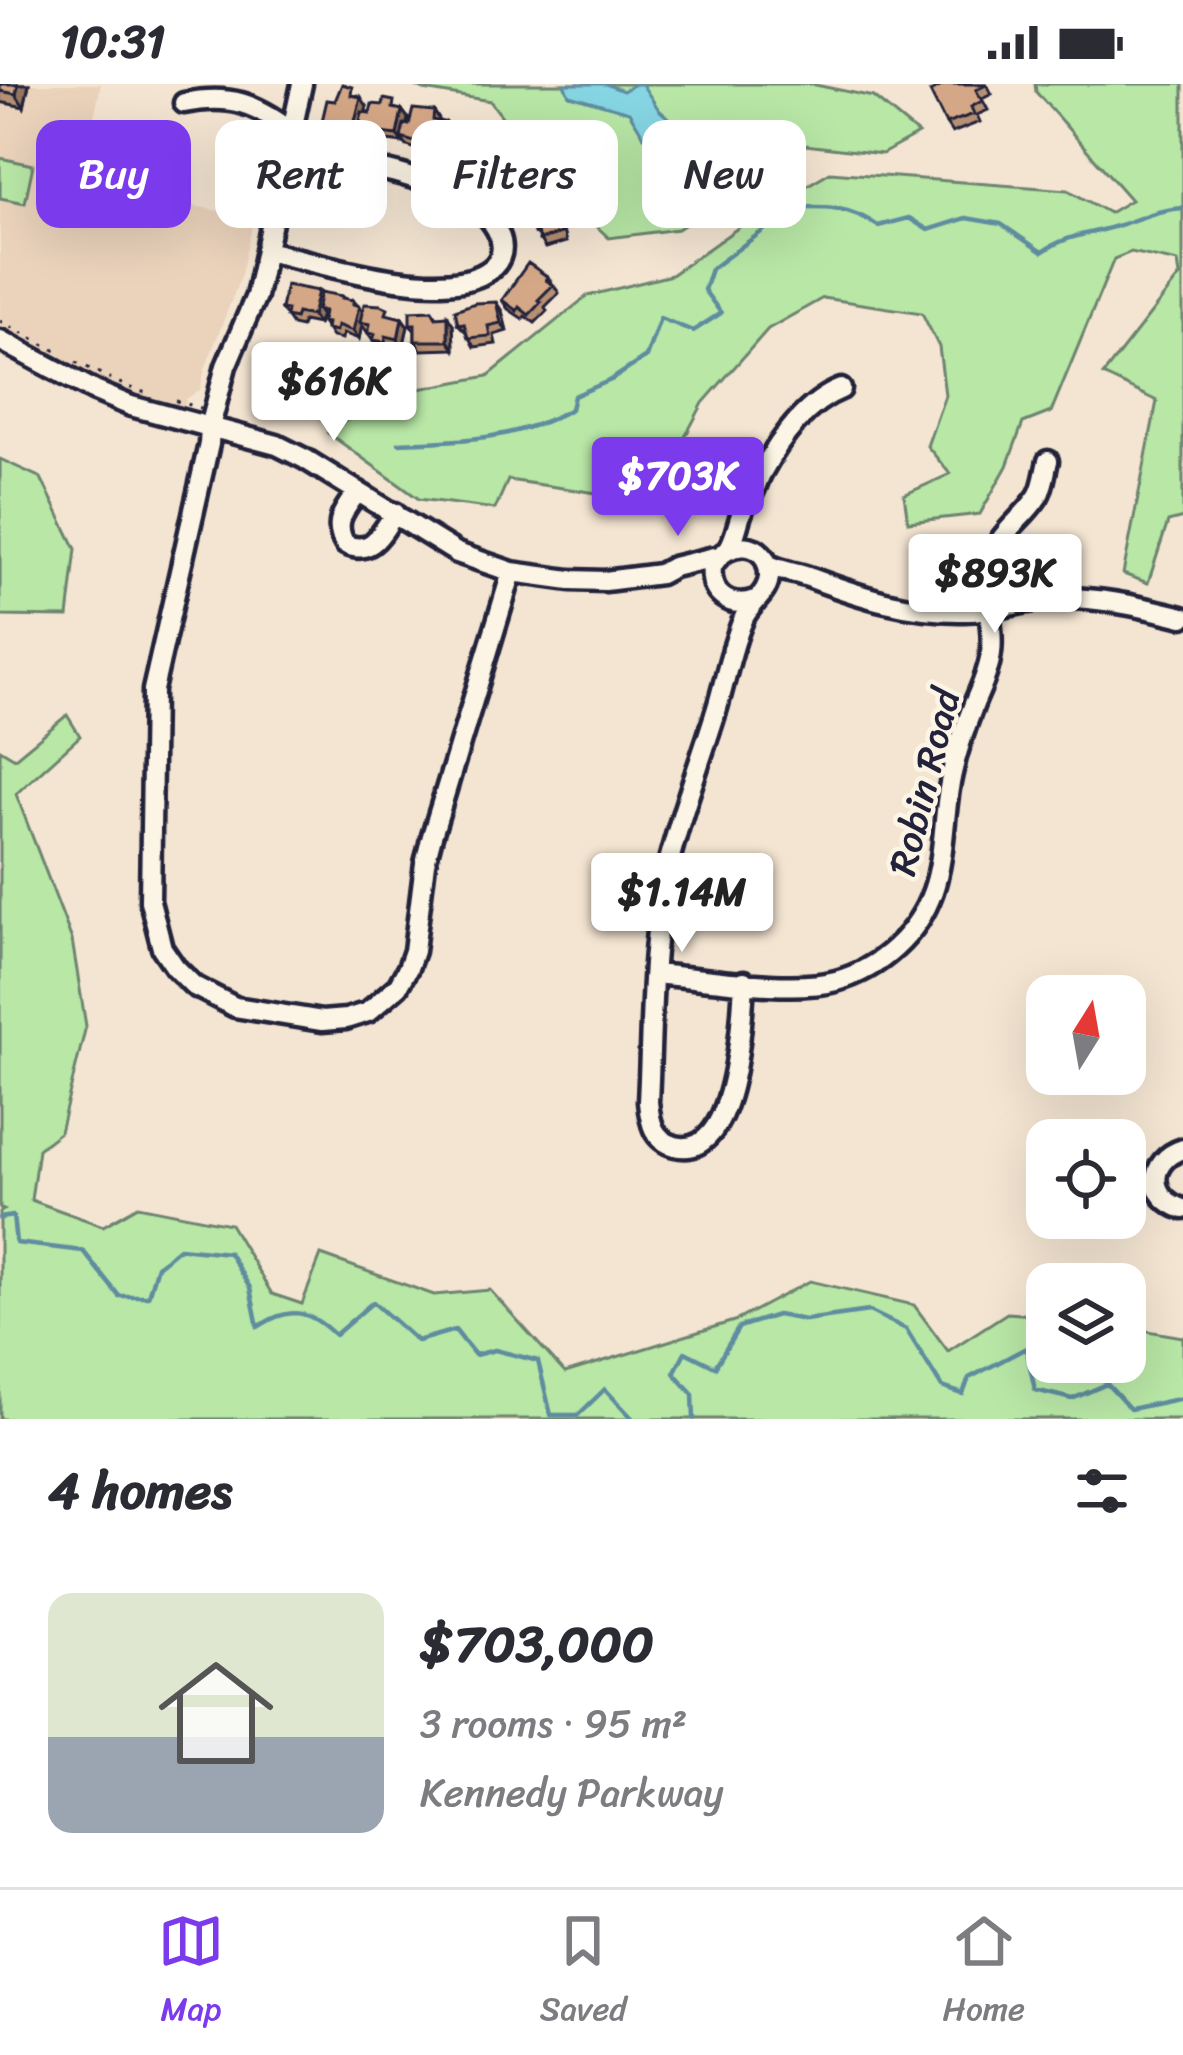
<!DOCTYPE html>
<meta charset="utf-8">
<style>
body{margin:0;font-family:Sriracha,sans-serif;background:#f2f2f3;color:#2b2b33;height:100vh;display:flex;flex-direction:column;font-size:45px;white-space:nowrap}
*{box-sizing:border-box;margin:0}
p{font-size:39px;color:#7c7c81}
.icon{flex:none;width:66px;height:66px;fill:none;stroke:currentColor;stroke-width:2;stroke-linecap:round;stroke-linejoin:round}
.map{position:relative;height:1335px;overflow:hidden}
.side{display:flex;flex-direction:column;background:#fff;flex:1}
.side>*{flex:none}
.top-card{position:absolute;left:36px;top:36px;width:1113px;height:108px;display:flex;gap:24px}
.needle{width:78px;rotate:11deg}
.buttons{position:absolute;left:1026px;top:891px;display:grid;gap:24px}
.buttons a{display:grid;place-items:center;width:120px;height:120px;border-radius:24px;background:#fff;box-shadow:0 12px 48px #0002;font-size:60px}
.price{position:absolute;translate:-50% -102px;padding:0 27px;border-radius:12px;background:#fff;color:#222;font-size:39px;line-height:78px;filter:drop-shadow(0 3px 6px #0008)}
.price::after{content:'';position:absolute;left:50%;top:72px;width:36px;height:27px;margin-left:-18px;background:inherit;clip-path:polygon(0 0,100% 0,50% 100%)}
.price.on{background:#7c3aed;color:#fff}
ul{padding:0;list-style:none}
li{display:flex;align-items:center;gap:36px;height:300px;padding:0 48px}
li span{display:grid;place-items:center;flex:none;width:336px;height:240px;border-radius:24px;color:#555}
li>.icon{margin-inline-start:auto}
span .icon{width:144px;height:144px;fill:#fffc;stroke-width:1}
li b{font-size:51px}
h2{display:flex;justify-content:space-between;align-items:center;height:144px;padding:0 48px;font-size:51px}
.pill{padding:0 42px;border-radius:24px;background:#fff;box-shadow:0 12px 48px #0002;font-size:42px;line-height:108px}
.pill.on{background:#7c3aed;color:#fff}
.status{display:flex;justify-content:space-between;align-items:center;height:84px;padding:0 60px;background:#fff;direction:ltr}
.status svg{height:33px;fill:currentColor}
.tab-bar{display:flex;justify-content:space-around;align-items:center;height:168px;border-top:3px solid #e1e1e2;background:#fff;font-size:33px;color:#7c7c81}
.tab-bar a{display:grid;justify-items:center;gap:6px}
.tab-bar .on{color:#7c3aed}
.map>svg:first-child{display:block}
.built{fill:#ead2bb}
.green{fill:#b8e7a6;stroke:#6d8470;stroke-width:3}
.water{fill:#86d5e2;stroke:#5e8d9f;stroke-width:3}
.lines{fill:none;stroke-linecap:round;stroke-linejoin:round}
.stream{stroke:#5e8d9f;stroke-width:4.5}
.minor-casing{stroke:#22223b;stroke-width:27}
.path{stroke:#22223b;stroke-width:3;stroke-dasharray:3 9;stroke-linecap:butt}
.minor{stroke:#fcf5e5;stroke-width:18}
.wall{fill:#b69073;stroke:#22223b;stroke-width:3}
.shaded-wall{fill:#94755e;stroke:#22223b;stroke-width:3}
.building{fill:#d4a786;stroke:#22223b;stroke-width:3}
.labels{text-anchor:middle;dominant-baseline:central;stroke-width:9;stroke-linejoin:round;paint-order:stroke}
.street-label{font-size:39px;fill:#22223b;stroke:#fcf5e5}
</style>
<div class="status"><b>10:31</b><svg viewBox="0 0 49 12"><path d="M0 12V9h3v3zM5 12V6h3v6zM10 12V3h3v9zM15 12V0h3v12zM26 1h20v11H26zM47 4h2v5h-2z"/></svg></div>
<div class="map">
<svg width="1183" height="1335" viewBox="0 0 1183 1335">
<rect width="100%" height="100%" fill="#f4e5d2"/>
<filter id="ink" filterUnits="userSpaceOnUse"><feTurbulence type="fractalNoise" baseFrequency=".00833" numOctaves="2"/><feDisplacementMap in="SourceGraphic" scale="24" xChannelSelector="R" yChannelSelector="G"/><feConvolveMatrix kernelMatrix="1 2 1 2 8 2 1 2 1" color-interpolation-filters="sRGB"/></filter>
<g filter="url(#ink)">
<path class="built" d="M0,0H101L80,99L254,134L240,194L205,285L200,306L186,315L184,326L112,302L76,286L0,244Z"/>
<path class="green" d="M411,0H811L873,13L918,50L882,70L805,61L678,145L609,154L558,106L490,17L424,6Z
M1035,0H1183V434L1168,438L1148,499L1123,490L1157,317L1103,291L1180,192L1178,178L1131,168L1114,175L1051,328L1023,339L1007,382L980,430L908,438L904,411L950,390L927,362L945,311L939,263L922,229L823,214L768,245L703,319L651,417L508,396L495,425L419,415L328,349L355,330L366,294L419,305L488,292L587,212L671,191L752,134L830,88L1068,106L1109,129L1131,116L1036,8Z
M0,74L33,81L25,119L0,114Z
M0,375L41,394L76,465L68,533L0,532Z
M67,631L80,652L16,710L72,856L86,942L60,1048L38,1065L31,1116L103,1142L138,1122L230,1140L272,1210L302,1220L321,1171L434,1211L490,1206L565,1289L737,1236L810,1197L914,1221L948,1267L1007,1229L1047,1232V1278H1125V1243L1183,1253V1335H0V1128L4,1126L0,1124V665L15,674Z"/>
<path class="water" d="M564,0H606L623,7L635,0H642L659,26L713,73L722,64L733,76L688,131L653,130L659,77L629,28L569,11Z"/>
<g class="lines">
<path class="stream" d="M399,359C461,357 516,356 571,325L574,312L611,296L646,273L660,234L693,247L721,229L704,206L711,185L764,146L778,124C817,123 844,118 878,142L909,134L928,146L966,134L1001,140L1042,168C1068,150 1088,151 1116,142C1140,135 1158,125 1183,124
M0,1134L13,1132L16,1159L83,1167L119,1212H148L157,1182L179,1164L229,1169L250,1204L258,1243C289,1222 308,1225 335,1251L373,1218L417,1257L455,1246L475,1271L495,1266L538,1277L551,1331H578L605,1305L633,1335
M694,1335L693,1310L674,1289L685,1268L715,1283L739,1243L777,1231L805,1236L869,1227L906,1245L942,1303L963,1310L969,1294L1026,1264L1035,1306L1072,1315L1107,1300L1130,1325L1183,1314"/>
<defs>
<path id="minor" d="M302,0L256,212L226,282L210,343L209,360L153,606L150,817L162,864L175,883L194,902L235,923L322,937L346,935L368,928L398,902L408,884L414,867L425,779L432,752L512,488
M184,19C230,10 255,19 292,47
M266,167C321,179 430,215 481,191C523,171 493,130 465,115C414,87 345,79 288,66
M0,256L95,307L131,322L277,361L305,375L457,469L512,488L570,496L605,497L660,490L673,483L719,472
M358,407C345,425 332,438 345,460C372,473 382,448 395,429
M729,464C736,452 737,441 742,428C745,418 746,422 751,412C756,404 758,394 763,386C780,355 807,318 841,305
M767,480C782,488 796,488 811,494C862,513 908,528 964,527C992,527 1018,519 1046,515C1087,510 1143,523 1183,533
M654,890C703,894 791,909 836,897C880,885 918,850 933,807C945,772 943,735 950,699C955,672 964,646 974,620C981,603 989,587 991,569C995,542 983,514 988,487C996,447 1019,441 1038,412C1044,402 1045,388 1048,377
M744,897C742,934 737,1078 675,1062C653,1056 650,1038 648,1018C652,940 650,858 668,781C681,728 701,676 717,624C726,594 731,564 743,536C749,519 770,510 769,490C768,455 726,454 712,483C709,510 729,525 755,516
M1183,1065C1148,1076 1147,1114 1183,1125"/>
</defs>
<use href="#minor" class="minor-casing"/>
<path class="path" d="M0,237L62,270
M76,278L128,303L149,310
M176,317L201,324"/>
<use href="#minor" class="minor"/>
</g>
<path class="wall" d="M0,0H29L24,23L0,18Z
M946,0H986L992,10L982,15L988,26L977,31L980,38L952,49L946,40Z
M358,11L367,22L365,28L402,26L408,34L407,41L434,27L440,37L446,39L452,47L450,56L464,50L491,53L499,64L492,78L499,77L535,86L531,91L540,102L528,116L541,112L544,116L560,121L567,143L562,144L566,158L545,164L528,137L525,117L520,112L518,115L509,106L507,108L492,94L486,85L487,84L475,78L472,84L452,73L448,68H427L407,62L403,57V59L372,55L370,52L365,51L361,45L359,49L351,48L350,51L328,45L322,37L335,17Z
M548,193L559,209L545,223L547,227L535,239L525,232L523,235L508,225L502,216Z
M321,211L342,212L362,227L402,234L408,242L403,264L392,261L390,267L379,264L362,241L359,255L343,249L342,255L332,253L322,238L323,233L321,230L318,240L303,237L301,243L292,241L281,225Z
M432,226L437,233L453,240L454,265L421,266L415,257V247L410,240Z
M502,227L507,247L494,251L496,260L474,263L466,248L458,240Z"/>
<path class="shaded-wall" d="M18,0H29L24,23L16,10Z
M361,13L367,22L359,49L354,41Z
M402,26L408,34L404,55L401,54L403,59L397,51Z
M446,39L452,47L448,68L442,59Z
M493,55L499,64L489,84L483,76Z
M469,69L475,78L472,84L466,76Z
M529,77L535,86L529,93L523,84Z
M534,93L540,102L526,117L520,109Z
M554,113L560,121L567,143L561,134Z
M318,207L324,216L317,226L321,230L318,240L312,232Z
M353,216L365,230L360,238L362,241L359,255L353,247Z
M496,218L502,227L507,247L501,239Z
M448,232L453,240L454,265L448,257Z
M402,234L408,242L403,264L398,255Z"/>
<path class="building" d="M0,0H18L16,10L0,7Z
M342,0L352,3L351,11L361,13L354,41L345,39L344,42L322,37L327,16L335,17Z
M946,0H985L986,1L976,6L982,17L971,23L974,30L946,40L930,8Z
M384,15L394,17L393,24L402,26L397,51L366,47V44L359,43L362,28L370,29L372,20L383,21Z
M413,25L434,27L433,36L446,39L442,59L421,60L401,54L404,40L409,41Z
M475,40L485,45L482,50L493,55L483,76L469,69L466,76L446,65L455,46L464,50L467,43L473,45Z
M510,65L529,77L523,84L534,93L520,109L514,104L512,106L504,100V96L501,100L486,85L495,74L499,77Z
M541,112L543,117L554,113L561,134L556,136L561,149L539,156L537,148L534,149L531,139L533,136L528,137L524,117Z
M528,179L548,193L546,196L553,201L538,216L541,218L529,231L519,223L517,227L502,216Z
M286,201L318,207L312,232L297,229L295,235L286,233L287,226L281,225Z
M321,208L342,212V214L353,216V220L359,222L353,247L337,241L336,247L326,245L327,239L322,238L324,227L317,226Z
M496,218L501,239L488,242L490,252L468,254L464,239L458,240L455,226L475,219Z
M364,220L381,221L388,224L386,230L402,234L398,255L386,252L385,258L373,256L375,250L368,249L370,240L360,238Z
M432,226L436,233L448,232V257H415V240H410V227Z"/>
</g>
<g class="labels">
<g class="street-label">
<text transform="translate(924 698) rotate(-76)">Robin Road</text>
</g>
</g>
</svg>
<div class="buttons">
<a><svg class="needle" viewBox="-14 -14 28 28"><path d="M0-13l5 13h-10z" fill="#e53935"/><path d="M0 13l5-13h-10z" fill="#7c7c81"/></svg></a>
<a><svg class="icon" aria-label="locate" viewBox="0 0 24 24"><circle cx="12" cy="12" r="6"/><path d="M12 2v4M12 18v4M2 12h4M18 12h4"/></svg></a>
<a><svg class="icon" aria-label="layers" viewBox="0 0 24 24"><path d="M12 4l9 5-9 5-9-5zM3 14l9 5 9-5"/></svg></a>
</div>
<b class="price" style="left:334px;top:360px">$616K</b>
<b class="price on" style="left:678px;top:455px">$703K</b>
<b class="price" style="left:995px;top:552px">$893K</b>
<b class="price" style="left:682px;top:871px">$1.14M</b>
<div class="top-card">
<a class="pill on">Buy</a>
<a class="pill">Rent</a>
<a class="pill">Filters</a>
<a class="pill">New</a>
</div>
</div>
<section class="side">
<h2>4 homes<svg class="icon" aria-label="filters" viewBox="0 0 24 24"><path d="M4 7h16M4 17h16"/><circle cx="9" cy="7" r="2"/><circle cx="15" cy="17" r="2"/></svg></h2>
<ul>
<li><span style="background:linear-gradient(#dfe7d0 60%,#9aa5b1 0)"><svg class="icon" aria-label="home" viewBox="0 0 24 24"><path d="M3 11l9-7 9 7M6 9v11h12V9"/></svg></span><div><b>$703,000</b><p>3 rooms · 95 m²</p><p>Kennedy Parkway</p></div></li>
</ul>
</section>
<nav class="tab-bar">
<a class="on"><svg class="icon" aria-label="map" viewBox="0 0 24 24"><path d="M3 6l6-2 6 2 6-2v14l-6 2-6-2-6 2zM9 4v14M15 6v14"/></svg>Map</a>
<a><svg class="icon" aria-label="saved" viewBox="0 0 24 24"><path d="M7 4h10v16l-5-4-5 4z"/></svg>Saved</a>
<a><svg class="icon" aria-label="home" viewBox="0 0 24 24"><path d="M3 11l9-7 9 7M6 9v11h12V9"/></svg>Home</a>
</nav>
